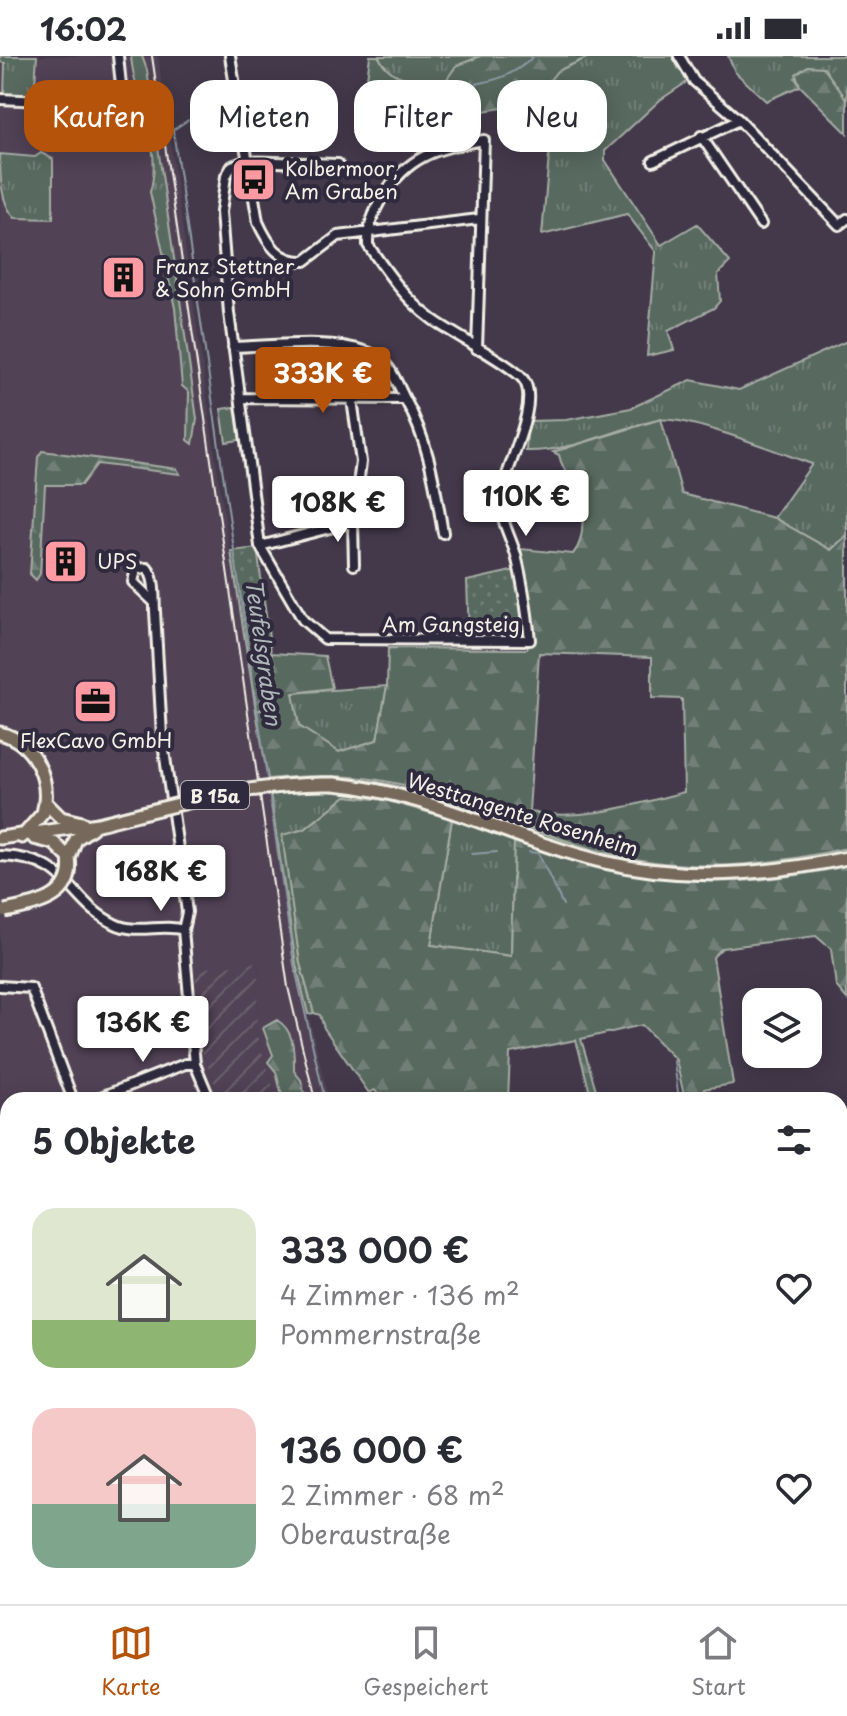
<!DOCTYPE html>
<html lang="de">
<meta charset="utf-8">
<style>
body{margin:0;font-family:"Playpen Sans",sans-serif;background:#f7f7f7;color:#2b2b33;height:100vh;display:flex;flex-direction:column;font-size:30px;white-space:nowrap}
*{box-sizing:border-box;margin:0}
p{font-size:26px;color:#7c7c81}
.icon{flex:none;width:44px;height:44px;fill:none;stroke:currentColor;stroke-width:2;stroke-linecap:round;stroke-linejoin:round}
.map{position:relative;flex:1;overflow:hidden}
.sheet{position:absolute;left:0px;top:1036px;width:848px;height:512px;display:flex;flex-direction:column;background:#fff;border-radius:24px 24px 0 0;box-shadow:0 4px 20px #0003}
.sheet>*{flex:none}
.guide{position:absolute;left:24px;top:24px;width:800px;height:72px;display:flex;gap:16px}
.tools{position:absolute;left:742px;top:932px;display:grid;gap:16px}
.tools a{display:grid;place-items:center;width:80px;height:80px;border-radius:16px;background:#fff;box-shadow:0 4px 20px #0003;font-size:40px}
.price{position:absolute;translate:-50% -68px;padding:0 18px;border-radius:8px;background:#fff;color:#222;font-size:26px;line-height:52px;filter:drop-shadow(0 2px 4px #0008)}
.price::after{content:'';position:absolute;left:50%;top:48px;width:24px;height:18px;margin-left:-12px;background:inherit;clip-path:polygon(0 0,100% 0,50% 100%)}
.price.current{background:#b45309;color:#fff}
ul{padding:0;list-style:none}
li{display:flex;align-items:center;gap:24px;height:200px;padding:0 32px}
li span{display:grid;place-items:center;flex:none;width:224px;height:160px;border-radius:24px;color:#555}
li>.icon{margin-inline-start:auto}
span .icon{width:96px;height:96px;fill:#fffc;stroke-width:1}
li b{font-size:34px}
h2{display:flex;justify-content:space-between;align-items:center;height:96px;padding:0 32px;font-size:34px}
.pill{padding:0 28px;border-radius:24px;background:#fff;box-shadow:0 4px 20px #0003;font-size:28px;line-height:72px}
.pill.current{background:#b45309;color:#fff}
.status{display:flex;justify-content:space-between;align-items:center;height:56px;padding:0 40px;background:#fff;direction:ltr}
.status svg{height:22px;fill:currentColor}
.dock{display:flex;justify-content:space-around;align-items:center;height:112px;border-top:2px solid #e1e1e2;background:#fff;font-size:22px;color:#7c7c81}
.dock a{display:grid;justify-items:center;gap:4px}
.dock .current{color:#b45309}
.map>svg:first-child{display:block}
.built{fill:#514355}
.industrial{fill:url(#industrial-furrows)}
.grass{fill:url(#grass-tufts);stroke:#a6ada4;stroke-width:2}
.forest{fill:url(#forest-firs);stroke:#a6ada4;stroke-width:2;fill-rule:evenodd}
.garden{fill:url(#garden-dots);stroke:#a6ada4;stroke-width:2}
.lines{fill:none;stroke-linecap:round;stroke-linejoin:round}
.stream{stroke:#8e9aa3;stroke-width:2}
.minor-casing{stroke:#f4f1e8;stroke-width:14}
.highway-casing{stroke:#f4f1e8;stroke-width:17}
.minor{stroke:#2f2a3d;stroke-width:8}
.highway{stroke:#76695c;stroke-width:11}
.rail{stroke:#f4f1e8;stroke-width:2}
.highway-bridge-casing{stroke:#f4f1e8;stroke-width:17;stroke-linecap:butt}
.highway-bridge{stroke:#76695c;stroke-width:11}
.labels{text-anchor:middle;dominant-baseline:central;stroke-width:8;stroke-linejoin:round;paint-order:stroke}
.shield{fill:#2f2a3d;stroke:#b9b5b5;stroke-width:2}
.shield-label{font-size:18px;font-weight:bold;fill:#f4f1e8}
.poi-label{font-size:20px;fill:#f4f1e8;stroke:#2f2a3d;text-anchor:start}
.street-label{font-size:20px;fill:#f4f1e8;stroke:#2f2a3d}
.water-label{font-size:22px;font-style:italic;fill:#b0b7ba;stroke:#2f2a3d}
</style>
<div class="status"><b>16:02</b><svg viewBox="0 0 49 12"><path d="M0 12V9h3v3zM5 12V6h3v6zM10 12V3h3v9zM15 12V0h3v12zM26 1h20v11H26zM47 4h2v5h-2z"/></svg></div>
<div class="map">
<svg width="847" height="1548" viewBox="0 0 847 1548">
<defs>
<pattern id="industrial-furrows" width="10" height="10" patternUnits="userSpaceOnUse" patternTransform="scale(2)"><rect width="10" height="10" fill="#514355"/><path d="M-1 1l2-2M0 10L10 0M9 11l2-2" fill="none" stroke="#6b5f6d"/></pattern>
<pattern id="grass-tufts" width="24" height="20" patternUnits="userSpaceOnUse" patternTransform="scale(2)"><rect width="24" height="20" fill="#596961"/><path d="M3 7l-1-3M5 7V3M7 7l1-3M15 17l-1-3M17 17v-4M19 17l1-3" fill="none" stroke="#717f78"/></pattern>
<pattern id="forest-firs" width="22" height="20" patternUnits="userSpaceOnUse" patternTransform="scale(2)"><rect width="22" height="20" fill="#596961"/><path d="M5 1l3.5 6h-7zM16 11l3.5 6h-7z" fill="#717f78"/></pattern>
<pattern id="garden-dots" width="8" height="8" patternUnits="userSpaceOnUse" patternTransform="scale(2)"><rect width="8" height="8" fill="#596961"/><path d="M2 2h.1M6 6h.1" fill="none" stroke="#717f78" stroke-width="1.8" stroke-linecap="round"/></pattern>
</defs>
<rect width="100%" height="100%" fill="#43394b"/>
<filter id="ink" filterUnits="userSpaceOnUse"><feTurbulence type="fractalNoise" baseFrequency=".0125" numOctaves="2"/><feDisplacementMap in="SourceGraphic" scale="16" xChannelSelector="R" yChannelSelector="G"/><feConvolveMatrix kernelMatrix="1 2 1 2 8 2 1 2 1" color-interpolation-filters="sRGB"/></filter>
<g filter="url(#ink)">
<path class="built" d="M0,0H158L218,418L296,908L329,1044H277L256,976L259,907L201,992L221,1044H8V1540H521L524,1548H0Z"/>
<path class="industrial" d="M259,906L256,976L277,1044H221L201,992L195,913Z"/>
<path class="grass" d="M0,0H37L34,42L4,40L5,7L0,6Z
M131,0H142L147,14L197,363L193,388L188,384L189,336L182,330L175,252L150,136C164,89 134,45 131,0Z
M378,0H481L456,10L446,26C415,21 395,30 378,0Z
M591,0H675L687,26L660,44L605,95V104L661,189L697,168L730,206L718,218L720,245L714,252L668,275L674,294L647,300L656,196L627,158L542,179L553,54L530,49L557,15Z
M728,0H847V44L823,12L795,22L800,30L766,45L735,16Z
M41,97L53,103V163L15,162C0,148 0,117 0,98L35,101Z
M847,285V479L831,494L774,462L812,408C783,398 683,358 658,364C613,373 574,396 526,395L528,365L566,364L631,352L691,324L739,334Z
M235,351L240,384L226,386L221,353Z
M387,630L377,684L339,696L299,670L292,637Z
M325,720C418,723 500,767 588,792C675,817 760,811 847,792V810C717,838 639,827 514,787L511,900L431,889L452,763L346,740L305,773L283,780L300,907L314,957L308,958L296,908L268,723Z"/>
<path class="forest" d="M370,0H378C395,30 415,21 445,26L456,10L481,0H591L557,15L530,49C476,54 427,64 380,91L361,67Z
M808,10L823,11L847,44V77L800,30L796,18Z
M661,363L682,438L774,462L831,494L847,479V792C780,807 715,815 647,805C556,792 474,741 384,725C346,718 306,719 268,723L256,655L278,649L271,597L325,600L332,632L293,637L299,670L339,696L377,684L387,630L388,592L527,593L534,577L521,493L573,498C587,482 584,446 574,428C567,417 562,412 559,399L553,396ZM539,597L652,601V642L682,643L684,736C631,750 584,765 529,756Z
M42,395L177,413L180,418L97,408L81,429H45L40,518L36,524L30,518L38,401Z
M346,740L384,744L452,763L431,889L511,900L514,786C639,827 717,838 847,810V943L836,930L831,893L816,880L722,892L713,901L733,1028L704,1033L698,1044H685L676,1004L642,969L581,983L599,1044H592L576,984L510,997L508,1044H382L375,1034L369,1037L324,972L320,959L314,957L300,907L282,779L305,773Z
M277,964C295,975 294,995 294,1015L301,1024L306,1044H283L276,1016L268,1006L273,999L263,972Z"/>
<path class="garden" d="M257,492L278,649L256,655L231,495Z
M516,514L524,579L469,580L467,525Z"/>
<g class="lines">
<path class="stream" d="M188,64L173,74L268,728
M352,77C383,74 400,50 430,39C471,23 499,34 534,0
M269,735L294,908L325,1044
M529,796L538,797L563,849
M472,798L497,796
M674,1005L679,1044"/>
<defs>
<path id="minor" d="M230,0L258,166C268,188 279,206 305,205L338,180L479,163
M679,0L694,25L739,64L839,169L847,163
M0,43L123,49L118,0
M240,69L329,70
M701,80L761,168
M653,105L739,64
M338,108L245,105L232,110L226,120L221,156L229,257L260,490L303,564L325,583L530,584C527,555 523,527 516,499C510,479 499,462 501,441C504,414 542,346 523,323C511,308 452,278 432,263C406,244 386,215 368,189C367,156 394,116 423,101C441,91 464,88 484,84L477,293
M233,291C274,290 328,282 368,296C389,303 396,325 405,343C429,386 435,429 443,477
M240,342L405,343
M353,466L354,509
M260,490L353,466L361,406L352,344
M154,546L133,526L136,513L147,512C156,522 154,541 155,555L162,680L187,856L183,874
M0,800C72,802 67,845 115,868C138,879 162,867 183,874L195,1008L210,1044
M0,930L31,932L73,1044
M93,1044L185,1008H195
M0,1094L8,1093
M0,1250L8,1270
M99,1540L100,1548
M202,1540L205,1548
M287,1540L290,1548
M406,1540L409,1548"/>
<path id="highway" d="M0,677C34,686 52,724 43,757L22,781
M334,728C430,737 512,784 604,806C685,825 766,819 847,802
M46,747L61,762L82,767
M0,782L98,768
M34,782L54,787L69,802
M69,802L76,783L92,772"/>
</defs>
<use href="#minor" class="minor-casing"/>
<use href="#highway" class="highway-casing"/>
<use href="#minor" class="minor"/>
<use href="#highway" class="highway"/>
<path class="rail" d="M152,0L288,931L315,1044
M510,1540L513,1548"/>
<defs>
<path id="highway-bridge" d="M98,768C176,749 252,726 334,728
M5,855C37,848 75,843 69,802"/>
</defs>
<use href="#highway-bridge" class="highway-bridge-casing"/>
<use href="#highway-bridge" class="highway-bridge"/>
</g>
</g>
<defs>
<symbol id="bus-square" viewBox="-11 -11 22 22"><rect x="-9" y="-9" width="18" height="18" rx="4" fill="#ff9aa2" stroke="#2f2a3d"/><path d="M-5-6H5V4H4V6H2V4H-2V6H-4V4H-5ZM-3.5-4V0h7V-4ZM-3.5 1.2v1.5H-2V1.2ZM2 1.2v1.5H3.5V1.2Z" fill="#111"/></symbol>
<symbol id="building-square" viewBox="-11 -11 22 22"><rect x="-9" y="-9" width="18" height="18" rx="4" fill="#ff9aa2" stroke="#2f2a3d"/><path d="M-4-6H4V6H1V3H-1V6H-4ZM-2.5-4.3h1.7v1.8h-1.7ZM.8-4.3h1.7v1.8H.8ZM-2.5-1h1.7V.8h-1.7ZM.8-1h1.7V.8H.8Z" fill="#111"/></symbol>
<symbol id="office-square" viewBox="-11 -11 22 22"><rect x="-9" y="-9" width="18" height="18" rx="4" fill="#ff9aa2" stroke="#2f2a3d"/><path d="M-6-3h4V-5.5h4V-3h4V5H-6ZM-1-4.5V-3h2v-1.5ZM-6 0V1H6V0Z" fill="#111"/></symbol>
</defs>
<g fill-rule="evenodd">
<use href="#bus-square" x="228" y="98" width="51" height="51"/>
<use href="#building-square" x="98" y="196" width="51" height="51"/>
<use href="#building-square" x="40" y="480" width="51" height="51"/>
<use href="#office-square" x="70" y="620" width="51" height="51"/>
</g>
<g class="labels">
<rect class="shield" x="181" y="725" width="68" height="28" rx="6"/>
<g class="shield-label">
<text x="215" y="739">B 15a</text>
</g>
<g class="poi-label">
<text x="285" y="112">Kolbermoor,<tspan x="285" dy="23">Am Graben</tspan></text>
<text x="155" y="210">Franz Stettner<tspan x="155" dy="23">&amp; Sohn GmbH</tspan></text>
<text x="97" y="505">UPS</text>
<text x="96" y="684" text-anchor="middle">FlexCavo GmbH</text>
</g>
<g class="street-label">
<text x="451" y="568">Am Gangsteig</text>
<text transform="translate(523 758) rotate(17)">Westtangente Rosenheim</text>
</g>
<g class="water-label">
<text transform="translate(265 596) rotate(82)">Teufelsgraben</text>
</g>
</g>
</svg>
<div class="tools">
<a><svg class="icon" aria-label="layers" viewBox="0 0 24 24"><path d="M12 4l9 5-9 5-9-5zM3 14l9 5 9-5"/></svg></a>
</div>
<b class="price current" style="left:323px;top:359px">333K €</b>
<b class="price" style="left:526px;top:482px">110K €</b>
<b class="price" style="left:338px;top:488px">108K €</b>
<b class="price" style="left:161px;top:857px">168K €</b>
<b class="price" style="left:143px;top:1008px">136K €</b>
<div class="guide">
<a class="pill current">Kaufen</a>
<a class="pill">Mieten</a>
<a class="pill">Filter</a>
<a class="pill">Neu</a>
</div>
<section class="sheet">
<h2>5 Objekte<svg class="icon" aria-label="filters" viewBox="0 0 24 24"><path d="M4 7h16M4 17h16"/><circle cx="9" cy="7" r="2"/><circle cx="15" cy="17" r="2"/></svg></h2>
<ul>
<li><span style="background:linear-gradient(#dfe7d0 70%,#8fb573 0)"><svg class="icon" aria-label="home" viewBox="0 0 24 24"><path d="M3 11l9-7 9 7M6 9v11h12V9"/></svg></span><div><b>333 000 €</b><p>4 Zimmer · 136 m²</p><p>Pommernstraße</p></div><svg class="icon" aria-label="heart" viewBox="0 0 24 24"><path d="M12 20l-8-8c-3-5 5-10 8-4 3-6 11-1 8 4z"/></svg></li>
<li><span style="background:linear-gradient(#f6c9c9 60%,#7fa58c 0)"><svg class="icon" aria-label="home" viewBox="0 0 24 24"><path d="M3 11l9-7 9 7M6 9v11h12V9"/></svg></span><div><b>136 000 €</b><p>2 Zimmer · 68 m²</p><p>Oberaustraße</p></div><svg class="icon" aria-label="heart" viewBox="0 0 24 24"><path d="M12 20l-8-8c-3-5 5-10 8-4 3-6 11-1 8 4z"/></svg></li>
</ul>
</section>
</div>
<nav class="dock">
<a class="current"><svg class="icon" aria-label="map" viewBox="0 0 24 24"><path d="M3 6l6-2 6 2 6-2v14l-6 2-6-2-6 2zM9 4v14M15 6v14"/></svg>Karte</a>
<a><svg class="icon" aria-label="saved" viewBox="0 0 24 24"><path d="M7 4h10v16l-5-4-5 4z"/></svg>Gespeichert</a>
<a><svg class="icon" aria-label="home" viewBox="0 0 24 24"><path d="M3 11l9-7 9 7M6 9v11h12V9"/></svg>Start</a>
</nav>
